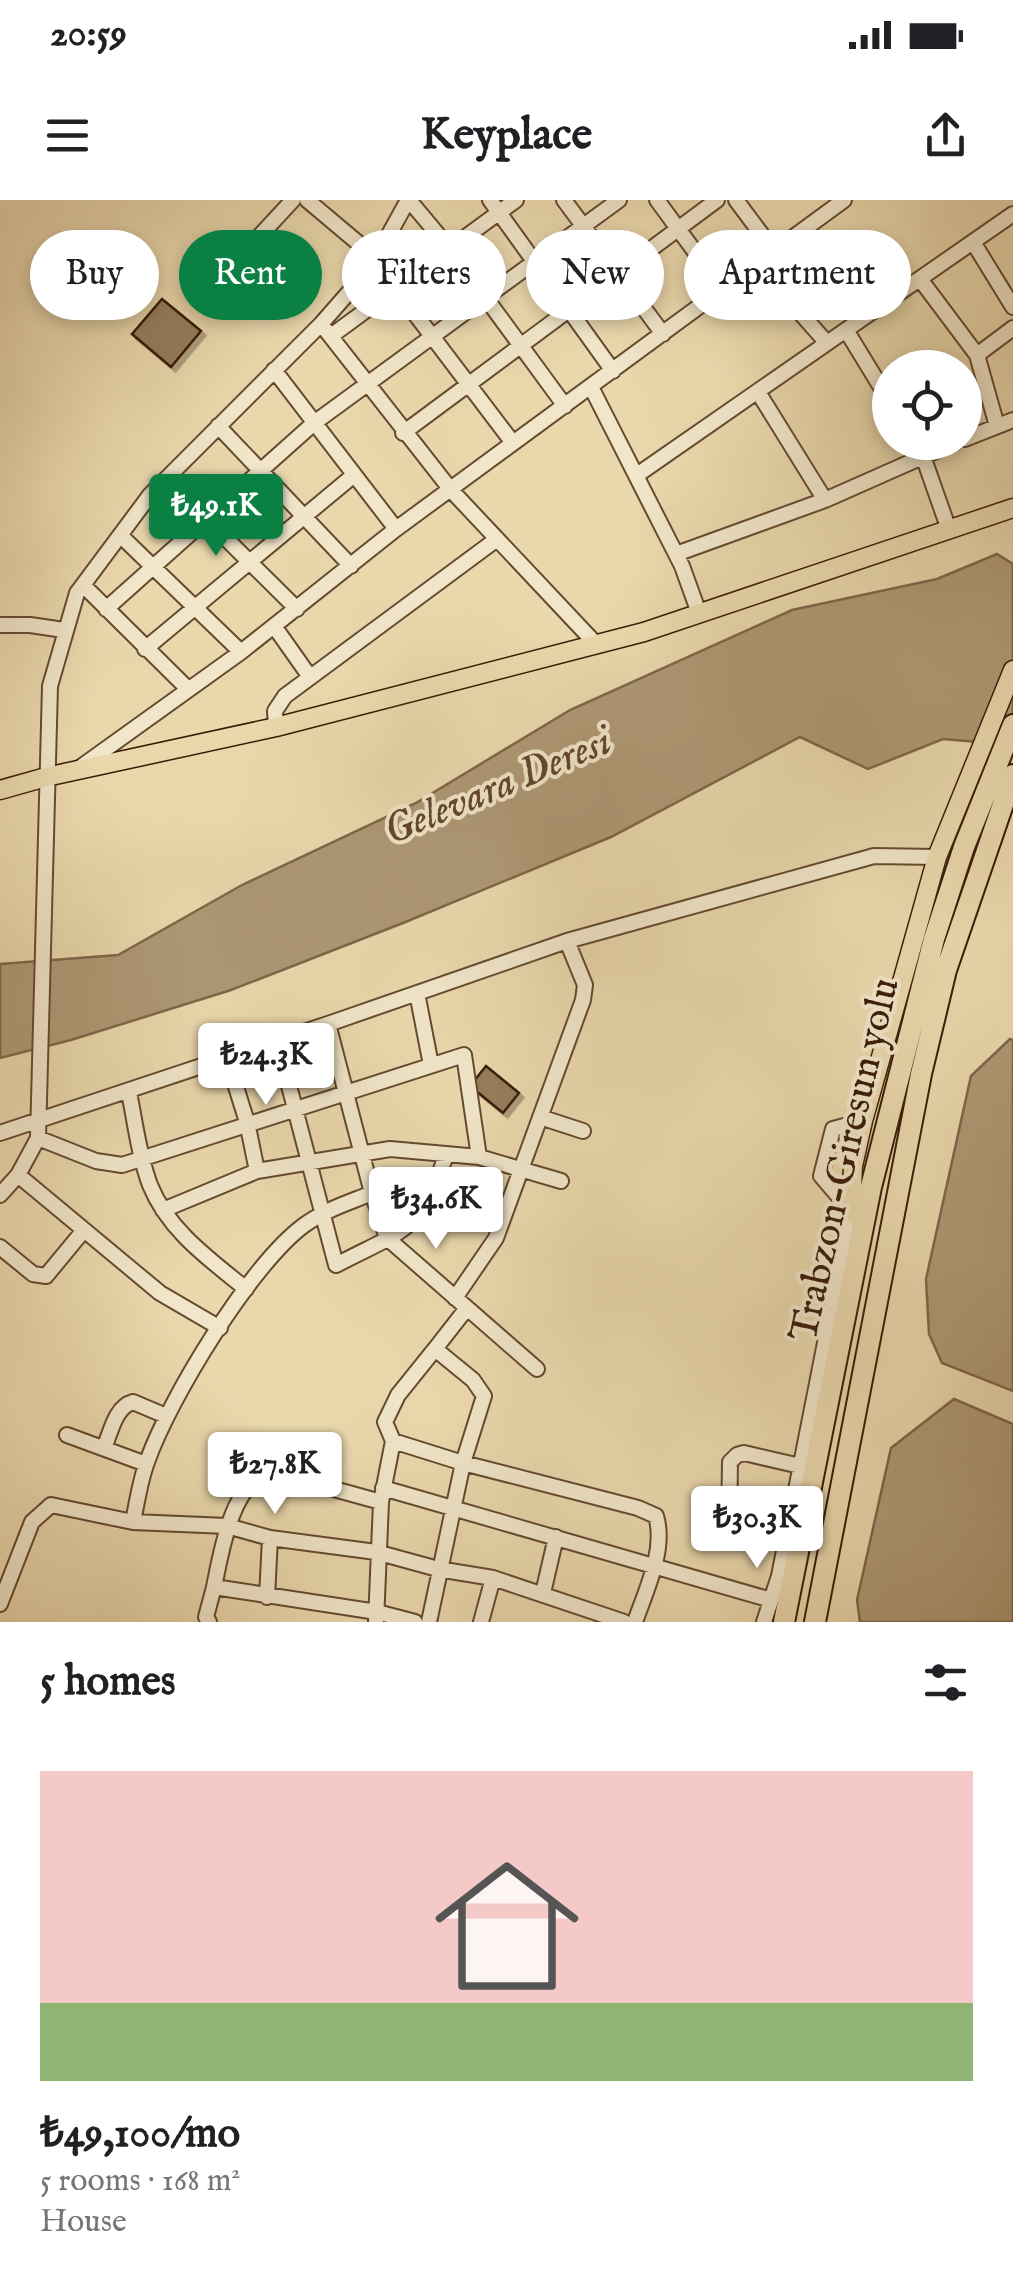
<!DOCTYPE html>
<meta charset="utf-8">
<style>
body{margin:0;font-family:"IM FELL English",serif;background:#f6f6f6;color:#202124;height:100vh;display:flex;flex-direction:column;font-size:38px;white-space:nowrap}
*{box-sizing:border-box;margin:0}
p{font-size:32px;color:#757577}
.icon{flex:none;width:55px;height:55px;fill:none;stroke:currentColor;stroke-width:2;stroke-linecap:round;stroke-linejoin:round}
.map{position:relative;height:1422px;overflow:hidden}
.panel{display:flex;flex-direction:column;background:#fff;flex:1}
.panel>*{flex:none}
.banner{position:absolute;left:30px;top:30px;width:955px;height:90px;display:flex;gap:20px}
.buttons{position:absolute;left:872px;top:150px;display:grid;gap:20px}
.buttons a{display:grid;place-items:center;width:110px;height:110px;border-radius:50%;background:#fff;box-shadow:0 5px 15px #0003;font-size:50px}
.price{position:absolute;translate:-50% -85px;padding:0 22px;border-radius:10px;background:#fff;color:#222;font-size:32px;line-height:65px;filter:drop-shadow(0 2px 5px #0008)}
.price::after{content:'';position:absolute;left:50%;top:60px;width:30px;height:22px;margin-left:-15px;background:inherit;clip-path:polygon(0 0,100% 0,50% 100%)}
.price.selected{background:#0b8043;color:#fff}
ul{padding:0;list-style:none}
li{display:grid;align-content:center;gap:20px;height:530px;padding:0 40px}
li span{display:grid;place-items:center;height:310px;border-radius:0px;color:#555}
li>.icon{margin-inline-start:auto}
span .icon{width:180px;height:180px;fill:#fffc;stroke-width:1}
li b{font-size:42px}
h2{display:flex;justify-content:space-between;align-items:center;height:120px;padding:0 40px;font-size:42px}
.chip{padding:0 35px;border-radius:45px;background:#fff;box-shadow:0 5px 15px #0003;font-size:35px;line-height:90px}
.chip.selected{background:#0b8043;color:#fff}
.status{display:flex;justify-content:space-between;align-items:center;height:70px;padding:0 50px;background:#fff;direction:ltr}
.status svg{height:28px;fill:currentColor}
header{display:flex;justify-content:space-between;align-items:center;height:130px;padding:0 40px;background:#fff;font-size:45px;font-weight:800}
.map>svg:first-child{display:block}
.water{fill:#ae9875;stroke:#7f6649;stroke-width:2.5}
.building{fill:#957d5d;stroke:#391b07;stroke-width:2.5;filter:url(#shadow)}
.lines{fill:none;stroke-linecap:round;stroke-linejoin:round}
.minor-casing{stroke:#654a30;stroke-width:18}
.major-casing{stroke:#391b07;stroke-width:21}
.highway-casing{stroke:#391b07;stroke-width:24}
.minor{stroke:#f1e6ca;stroke-width:14}
.major{stroke:#ead8ad;stroke-width:18}
.highway{stroke:#ead8ad;stroke-width:20}
.labels{text-anchor:middle;dominant-baseline:central;stroke-width:8;stroke-linejoin:round;paint-order:stroke}
.street-label{font-size:40px;fill:#391b07;stroke:#f1e6ca}
.water-label{font-size:42px;font-style:italic;fill:#62472e;stroke:#f1e6ca}
</style>
<div class="status"><b>20:59</b><svg viewBox="0 0 49 12"><path d="M0 12V9h3v3zM5 12V6h3v6zM10 12V3h3v9zM15 12V0h3v12zM26 1h20v11H26zM47 4h2v5h-2z"/></svg></div>
<header><svg class="icon" aria-label="menu" viewBox="0 0 24 24"><path d="M4 6h16M4 12h16M4 18h16"/></svg>Keyplace<svg class="icon" aria-label="share" viewBox="0 0 24 24"><path d="M12 15V3M7 8l5-5 5 5M5 13v7h14v-7"/></svg></header>
<div class="map">
<svg width="1013" height="1422" viewBox="0 0 1013 1422">
<defs>
<filter id="shadow"><feDropShadow dx="4.5" dy="4.5" stdDeviation="0" flood-color="#0004"/></filter>
</defs>
<rect width="100%" height="100%" fill="#ead8ad"/>
<filter id="stains"><feTurbulence type="fractalNoise" baseFrequency=".002" numOctaves="4"/><feColorMatrix values="0 0 0 0 .2 0 0 0 0 .09 0 0 0 0 .02 0 0 0 .5 -.17"/></filter>
<radialGradient id="worn" r=".72"><stop offset=".6" stop-color="#630" stop-opacity="0"/><stop offset="1" stop-color="#630" stop-opacity=".3"/></radialGradient>
<path class="water" d="M997,354L1013,364V545L943,539L868,569L800,537L611,637L403,723L231,790L71,840L0,858V764L118,755L242,685L416,603L570,510L792,410L937,379Z
M1010,839L1013,840V1191L942,1163L929,1134L926,1079L971,876Z
M954,1199L1013,1224V1422H860L857,1400L891,1248Z"/>
<path class="building" d="M162,99L201,131L171,167L132,134Z
M486,866L519,893L503,913L470,886Z"/>
<g class="lines">
<defs>
<path id="minor" d="M307,0L376,58
M409,0L450,49L565,206
M490,0L613,171
M564,0L663,134
M657,0L723,90
M736,0L774,51
M973,42L1013,107
M757,64L827,143
M920,79L977,155L997,226
M215,84L293,0
M397,90L513,243
M321,124L451,290L595,443
M846,130L890,202
M331,136L516,0
M977,155L1013,128
M274,170L396,329
M591,187L682,366L699,413
M758,192L825,300
M218,226L351,366
M403,233L717,0
M965,239L1013,220
M915,242L923,256L949,330
M637,275L1013,14
M166,279L297,409
M120,335L241,452
M676,354L825,300L956,242
M83,385L188,489
M106,409L314,223L619,0
M0,425H30L64,430
M274,426L310,477
M145,449L354,275
M276,527L275,511L285,496L497,339
M78,569L241,452L396,329L844,0
M417,793L431,865
M328,824L372,993L387,1038L537,1169
M277,840L336,1065C405,1029 420,1033 446,955
M227,858L247,922L257,971
M129,892C135,922 139,956 150,985C168,1030 209,1059 246,1089
M540,917L583,931
M0,933L328,824L567,741L874,656L937,657
M38,938L96,961L122,965L464,855L479,957
M18,975L160,1093L220,1128
M0,995L18,975L38,938L50,486L77,393L150,295L321,124L357,83L376,58L408,0
M163,1010L257,971L390,949L479,957L561,981
M0,1047L33,1074L46,1076L84,1030
M455,1098L496,1038L583,800L585,785L567,741
M435,1149L467,1108
M67,1235L146,1264
M393,1241L463,1263L638,1308L656,1316C666,1350 646,1390 635,1422
M104,1248C111,1232 115,1207 133,1202L166,1216
M383,1288L771,1400
M381,1302L272,1272C232,1279 221,1353 214,1387L377,1412L415,1422
M133,1322C137,1302 140,1281 147,1262C169,1199 250,1066 303,1026C324,1010 348,1003 372,993
M786,1339L729,1326L730,1262L737,1255L744,1253L800,1266
M779,1376L851,1011L821,976L833,929L863,921
M543,1393L556,1337
M267,1397L270,1338
M0,1404L32,1322L51,1305L133,1322L227,1326L270,1338L376,1352L438,1369L493,1378L624,1422
M209,1422L206,1417L214,1387
M376,1422L381,1302L393,1241L385,1222L398,1195L435,1149L473,1180L484,1196L463,1263L429,1422
M481,1422L493,1378
M764,1422L779,1376L786,1377"/>
<path id="major" d="M0,590L46,577L276,527L644,432L1013,308
M864,1025L851,1011L853,966L863,921L937,657L1013,470"/>
<path id="highway" d="M784,1422L871,987L934,739L964,647L1013,525
M815,1422L921,874L946,770L1013,575"/>
</defs>
<use href="#minor" class="minor-casing"/>
<use href="#major" class="major-casing"/>
<use href="#highway" class="highway-casing"/>
<use href="#minor" class="minor"/>
<use href="#major" class="major"/>
<use href="#highway" class="highway"/>
</g>
<g class="labels">
<g class="street-label">
<text transform="translate(846 960) rotate(-77)">Trabzon-Giresun yolu</text>
</g>
<g class="water-label">
<text transform="translate(498 587) rotate(-23)">Gelevara Deresi</text>
</g>
</g>
<rect width="100%" height="100%" filter="url(#stains)"/>
<rect width="100%" height="100%" fill="url(#worn)"/>
</svg>
<div class="buttons">
<a><svg class="icon" aria-label="locate" viewBox="0 0 24 24"><circle cx="12" cy="12" r="6"/><path d="M12 2v4M12 18v4M2 12h4M18 12h4"/></svg></a>
</div>
<b class="price selected" style="left:216px;top:359px">₺49.1K</b>
<b class="price" style="left:266px;top:908px">₺24.3K</b>
<b class="price" style="left:436px;top:1052px">₺34.6K</b>
<b class="price" style="left:275px;top:1317px">₺27.8K</b>
<b class="price" style="left:757px;top:1371px">₺30.3K</b>
<div class="banner">
<a class="chip">Buy</a>
<a class="chip selected">Rent</a>
<a class="chip">Filters</a>
<a class="chip">New</a>
<a class="chip">Apartment</a>
</div>
</div>
<section class="panel">
<h2>5 homes<svg class="icon" aria-label="filters" viewBox="0 0 24 24"><path d="M4 7h16M4 17h16"/><circle cx="9" cy="7" r="2"/><circle cx="15" cy="17" r="2"/></svg></h2>
<ul>
<li><span style="background:linear-gradient(#f6c9c9 75%,#8fb573 0)"><svg class="icon" aria-label="home" viewBox="0 0 24 24"><path d="M3 11l9-7 9 7M6 9v11h12V9"/></svg></span><div><b>₺49,100/mo</b><p>5 rooms · 168 m²</p><p>House</p></div></li>
</ul>
</section>
